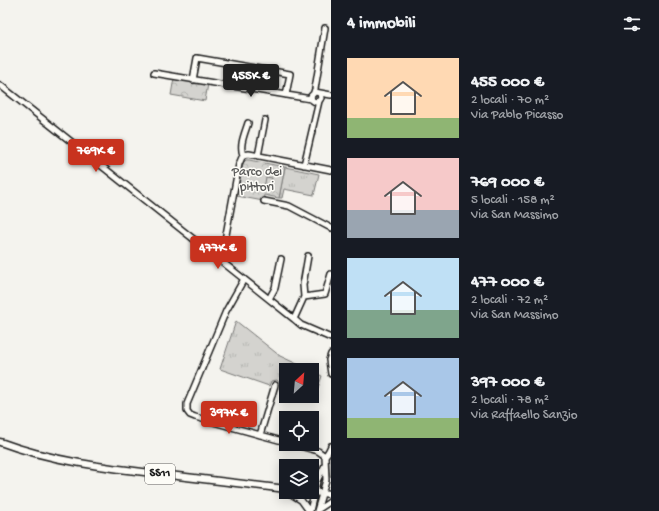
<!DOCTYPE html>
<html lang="it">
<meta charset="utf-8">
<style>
body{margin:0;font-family:"Gochi Hand",sans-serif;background:#242831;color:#f1f3f6;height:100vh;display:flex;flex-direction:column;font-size:15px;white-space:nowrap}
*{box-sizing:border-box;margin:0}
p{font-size:13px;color:#9ea1a6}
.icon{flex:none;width:22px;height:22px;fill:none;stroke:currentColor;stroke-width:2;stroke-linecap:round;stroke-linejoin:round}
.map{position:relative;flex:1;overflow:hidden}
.drawer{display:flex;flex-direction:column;background:#171b24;width:328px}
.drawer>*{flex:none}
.needle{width:26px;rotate:26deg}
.tools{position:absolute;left:279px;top:363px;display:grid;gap:8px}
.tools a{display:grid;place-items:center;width:40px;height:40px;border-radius:0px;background:#171b24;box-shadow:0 2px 10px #0003;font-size:20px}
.price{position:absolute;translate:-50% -34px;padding:0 9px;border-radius:4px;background:#c8321e;color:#fff;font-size:13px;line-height:26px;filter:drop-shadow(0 1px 2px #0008)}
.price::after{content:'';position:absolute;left:50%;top:24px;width:12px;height:9px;margin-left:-6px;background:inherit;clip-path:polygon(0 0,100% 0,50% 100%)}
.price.on{background:#222;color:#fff}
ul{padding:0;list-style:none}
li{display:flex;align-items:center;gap:12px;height:100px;padding:0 16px}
li span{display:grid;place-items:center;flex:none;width:112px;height:80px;border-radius:0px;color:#555}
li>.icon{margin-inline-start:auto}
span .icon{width:48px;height:48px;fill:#fffc;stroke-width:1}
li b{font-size:17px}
h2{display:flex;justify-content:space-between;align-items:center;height:48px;padding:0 16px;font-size:17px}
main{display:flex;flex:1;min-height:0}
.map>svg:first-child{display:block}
.grass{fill:url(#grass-tufts);stroke:#787876}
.forest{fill:url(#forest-crowns);stroke:#787876}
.pitch{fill:#d4d3cf;stroke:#787876}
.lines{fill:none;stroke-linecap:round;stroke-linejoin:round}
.minor-casing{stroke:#1c1c1c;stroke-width:8}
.major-casing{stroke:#1c1c1c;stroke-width:9}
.minor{stroke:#fdfcf7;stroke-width:5}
.major{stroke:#fdfcf7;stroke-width:6}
.labels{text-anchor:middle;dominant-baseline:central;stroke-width:3;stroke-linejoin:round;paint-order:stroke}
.shield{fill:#fdfcf7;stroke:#605f5e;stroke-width:1}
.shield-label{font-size:12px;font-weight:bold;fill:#1c1c1c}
.park-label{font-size:13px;fill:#5c5c5b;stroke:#fdfcf7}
</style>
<main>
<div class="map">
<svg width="331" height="511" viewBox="0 0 331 511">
<defs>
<pattern id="grass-tufts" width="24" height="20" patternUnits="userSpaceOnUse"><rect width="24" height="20" fill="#d4d3cf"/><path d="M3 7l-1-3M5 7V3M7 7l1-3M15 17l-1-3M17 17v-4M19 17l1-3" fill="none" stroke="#b5b5b1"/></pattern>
<pattern id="forest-crowns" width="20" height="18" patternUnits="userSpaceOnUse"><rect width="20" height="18" fill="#d4d3cf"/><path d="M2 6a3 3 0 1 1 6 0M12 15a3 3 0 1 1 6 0" fill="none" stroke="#b5b5b1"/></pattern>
</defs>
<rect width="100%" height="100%" fill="#f4f3ee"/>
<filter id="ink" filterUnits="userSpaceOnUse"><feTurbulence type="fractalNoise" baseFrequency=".025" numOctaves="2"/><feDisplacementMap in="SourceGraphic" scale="8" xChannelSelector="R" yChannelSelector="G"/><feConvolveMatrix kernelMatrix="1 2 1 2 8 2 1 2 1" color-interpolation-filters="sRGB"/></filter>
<g filter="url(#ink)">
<path class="grass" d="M285,167L319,174L314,195L284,189L282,198H279Z
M236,321L280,356L310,370H286V392L279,389L281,385L277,380L271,381L269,386L220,369Z
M312,371L322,376L314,400L300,396H312Z
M331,450V477C326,467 327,460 331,450Z"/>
<path class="forest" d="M174,78L208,84L205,101L171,95Z
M246,160H249L285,167L279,198L264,195L263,201L237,196L243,163Z"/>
<path class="pitch" d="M266,177L272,178L270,191L264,189Z"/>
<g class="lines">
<defs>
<path id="minor" d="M154,73L311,99
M193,80L197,58L290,74L286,95
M0,85L294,319L301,325L331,338
M314,92L315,89L325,28
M320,94L321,98L319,101L315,102L312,100L311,96L315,92L331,95
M243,155L249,154L331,170
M243,155C239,145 245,133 248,123
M258,156L265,120
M304,165L319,101
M264,201L289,206L331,228
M219,259L223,251L239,164L243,155
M244,279L226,311L187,404V411L190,415L195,417L286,442
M304,297L303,285L308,256
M269,299L275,288L281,259
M294,319L304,297L325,294L331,274
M331,354L329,360L331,374
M260,435L275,385
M292,444L318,451L325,456
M288,492L301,500L309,511
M319,509L331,501
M310,511L317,481L325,465
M317,511L326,480L325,456L328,452L331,446"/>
<path id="major" d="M0,442C51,461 107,468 161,474C203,479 245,484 286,489
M312,492L331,494"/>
</defs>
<use href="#minor" class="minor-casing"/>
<use href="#major" class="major-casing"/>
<use href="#minor" class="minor"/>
<use href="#major" class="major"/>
</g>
</g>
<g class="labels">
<rect class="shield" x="145" y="464" width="30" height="20" rx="3"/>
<g class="shield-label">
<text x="160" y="474">SS11</text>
</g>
<g class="park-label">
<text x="257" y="172">Parco dei<tspan x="257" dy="15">pittori</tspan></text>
</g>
</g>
</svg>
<div class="tools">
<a><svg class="needle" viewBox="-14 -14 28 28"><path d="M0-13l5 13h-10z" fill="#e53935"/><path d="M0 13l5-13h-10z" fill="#9ea1a6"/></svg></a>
<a><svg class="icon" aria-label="locate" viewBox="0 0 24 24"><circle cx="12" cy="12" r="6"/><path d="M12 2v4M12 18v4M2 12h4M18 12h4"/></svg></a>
<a><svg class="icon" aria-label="layers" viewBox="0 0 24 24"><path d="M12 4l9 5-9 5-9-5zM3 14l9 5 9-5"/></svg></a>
</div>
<b class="price on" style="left:251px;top:98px">455K €</b>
<b class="price" style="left:96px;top:173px">769K €</b>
<b class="price" style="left:218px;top:270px">477K €</b>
<b class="price" style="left:229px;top:435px">397K €</b>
</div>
<section class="drawer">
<h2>4 immobili<svg class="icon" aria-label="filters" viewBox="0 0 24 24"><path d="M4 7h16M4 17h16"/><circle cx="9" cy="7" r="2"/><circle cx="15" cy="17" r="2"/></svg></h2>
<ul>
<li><span style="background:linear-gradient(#ffd9b3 75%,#8fb573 0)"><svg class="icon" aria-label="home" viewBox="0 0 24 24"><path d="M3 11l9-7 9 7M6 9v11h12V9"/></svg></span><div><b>455 000 €</b><p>2 locali · 70 m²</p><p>Via Pablo Picasso</p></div></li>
<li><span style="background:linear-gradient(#f6c9c9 65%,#9aa5b1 0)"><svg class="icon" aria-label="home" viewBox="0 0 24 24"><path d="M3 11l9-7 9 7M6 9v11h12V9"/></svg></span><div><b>769 000 €</b><p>5 locali · 158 m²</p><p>Via San Massimo</p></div></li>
<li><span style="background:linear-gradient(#bfe0f5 65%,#7fa58c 0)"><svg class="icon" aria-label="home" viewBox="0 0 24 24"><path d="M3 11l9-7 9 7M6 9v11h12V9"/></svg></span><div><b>477 000 €</b><p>2 locali · 72 m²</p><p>Via San Massimo</p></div></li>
<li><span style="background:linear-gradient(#a9c7e8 75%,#8fb573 0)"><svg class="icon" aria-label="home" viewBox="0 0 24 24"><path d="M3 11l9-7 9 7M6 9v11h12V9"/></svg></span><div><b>397 000 €</b><p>2 locali · 78 m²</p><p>Via Raffaello Sanzio</p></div></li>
</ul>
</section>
</main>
